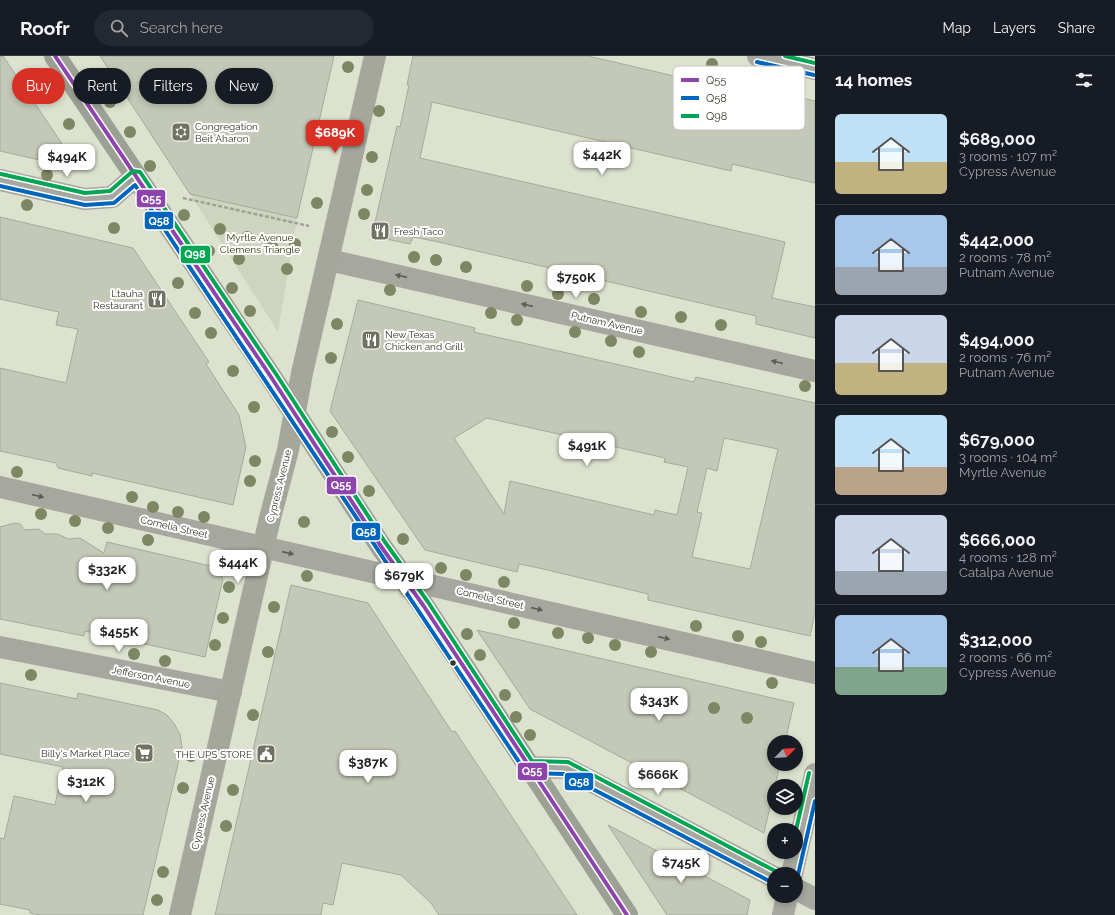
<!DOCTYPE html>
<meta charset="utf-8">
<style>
body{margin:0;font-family:Raleway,sans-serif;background:#242831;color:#f1f3f6;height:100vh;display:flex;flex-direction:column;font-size:15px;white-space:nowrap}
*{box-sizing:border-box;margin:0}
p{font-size:13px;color:#9ea1a6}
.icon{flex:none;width:22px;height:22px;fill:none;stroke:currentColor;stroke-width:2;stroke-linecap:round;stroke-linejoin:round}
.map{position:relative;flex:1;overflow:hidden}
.sheet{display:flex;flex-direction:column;background:#171b24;width:300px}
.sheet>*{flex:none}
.guide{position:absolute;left:12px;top:12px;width:380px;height:36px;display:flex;gap:8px}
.needle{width:26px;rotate:65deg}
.buttons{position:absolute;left:767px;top:679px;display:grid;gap:8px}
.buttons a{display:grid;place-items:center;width:36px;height:36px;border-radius:50%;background:#171b24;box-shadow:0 2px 6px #0003;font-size:20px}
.price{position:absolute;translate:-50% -34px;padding:0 9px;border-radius:8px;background:#fff;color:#222;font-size:13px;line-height:26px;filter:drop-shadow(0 1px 2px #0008)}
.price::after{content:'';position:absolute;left:50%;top:24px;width:12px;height:9px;margin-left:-6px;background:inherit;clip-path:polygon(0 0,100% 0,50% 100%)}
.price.current{background:#d93025;color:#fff}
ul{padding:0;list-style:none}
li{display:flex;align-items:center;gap:12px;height:100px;padding:0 20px}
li+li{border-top:1px solid #363941}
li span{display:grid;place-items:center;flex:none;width:112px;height:80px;border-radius:6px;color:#555}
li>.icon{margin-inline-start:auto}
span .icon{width:48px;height:48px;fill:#fffc;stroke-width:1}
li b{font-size:17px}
h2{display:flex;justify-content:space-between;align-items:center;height:48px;padding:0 20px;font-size:17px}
.tag{padding:0 14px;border-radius:18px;background:#171b24;box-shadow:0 2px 6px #0003;font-size:14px;line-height:36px}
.tag.current{background:#d93025;color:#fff}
header{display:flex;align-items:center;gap:24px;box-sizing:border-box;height:56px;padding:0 20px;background:#171b24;border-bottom:1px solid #363941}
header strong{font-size:19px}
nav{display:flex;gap:22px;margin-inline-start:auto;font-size:14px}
.search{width:280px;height:36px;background:#242831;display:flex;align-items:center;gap:10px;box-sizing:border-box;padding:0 14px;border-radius:22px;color:#9ea1a6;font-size:15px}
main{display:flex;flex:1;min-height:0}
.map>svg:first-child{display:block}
.green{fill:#ced5be}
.building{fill:#c3c8b7;stroke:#a6aa9b;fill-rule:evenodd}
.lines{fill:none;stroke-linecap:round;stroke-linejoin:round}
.path{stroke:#9fa198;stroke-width:2.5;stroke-dasharray:4 2;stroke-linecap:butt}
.minor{stroke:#a6a8a0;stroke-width:22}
.secondary{stroke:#a5a79c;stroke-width:22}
.primary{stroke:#9da195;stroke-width:22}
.bus-1-casing{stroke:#fff;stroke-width:7}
.bus-2-casing{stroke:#fff;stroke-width:7}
.bus-3-casing{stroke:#fff;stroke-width:7}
.bus-1{stroke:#8e44ad;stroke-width:4}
.bus-2{stroke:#0065bd;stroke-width:4}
.bus-3{stroke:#00a651;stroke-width:4}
.tree{fill:#7e8663}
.oneway{fill:#5b5f53}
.bus-dot{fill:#333729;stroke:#fff;stroke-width:1.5}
.labels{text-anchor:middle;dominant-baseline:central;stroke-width:4;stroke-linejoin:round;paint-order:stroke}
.poi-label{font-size:10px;fill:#333729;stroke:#fff;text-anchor:start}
.park-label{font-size:10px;fill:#313b0b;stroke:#fff}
.street-label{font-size:10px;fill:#333729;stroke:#fff}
.key{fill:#fff;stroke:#c2c3bf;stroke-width:1}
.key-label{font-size:11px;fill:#333729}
.line-badge{stroke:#fff;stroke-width:1.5}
.badge-label{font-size:11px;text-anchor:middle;font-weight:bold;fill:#fff}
</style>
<header>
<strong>Roofr</strong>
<div class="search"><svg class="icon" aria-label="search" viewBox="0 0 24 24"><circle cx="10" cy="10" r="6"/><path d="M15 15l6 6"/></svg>Search here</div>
<nav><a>Map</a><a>Layers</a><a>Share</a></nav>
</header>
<main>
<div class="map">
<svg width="815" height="859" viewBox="0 0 815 859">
<rect width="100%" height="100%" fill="#dce2ce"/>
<path class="green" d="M190,138L297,162L278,276L194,144Z"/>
<path class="building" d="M0,0H3L79,113L0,95Z
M100,0H334L297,162L190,138Z
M413,0H588L756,39L759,32L815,45V127L732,108L731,115L432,46L420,102L785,186L772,242L815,251V282L756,268V260L434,185L413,181L410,188L372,180L397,70L400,71L409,29H407Z
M0,161L133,192L209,306L206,308L239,359L246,391L233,449L92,417V420L58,412L56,407L0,395V312L66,327L78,273L56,269L59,256L0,243Z
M358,244L475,272L474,276L585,301L694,326L696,321L815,347V557L810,580L648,544V538L539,512L519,508L517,516L425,494L330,355ZM487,362L665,402L664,406L688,411L677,459L655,454L654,459L510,425L504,458L454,382ZM724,382L778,393L750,513L692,501L702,457L697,456L707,412L717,415Z
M15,467L20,468L25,474L39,473L45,478H58L68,483L80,482L104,497L107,486L215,511L223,523L205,601L85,575L84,580L0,563V471Z
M291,529L368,547L452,676L455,675L577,859H439L431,847L401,819L342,807L333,849L323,847L321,859H215Z
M477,574L794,647L785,686H774V708H780L764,777L530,653Z
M0,627L77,643L78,637L158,654L167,659L175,669L180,678L182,691L143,859H41L30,857V854L0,848V782L4,783L14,740L55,749L63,711L0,698Z
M608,769L750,844L747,859H667Z"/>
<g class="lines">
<path class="path" d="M183,142L309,170"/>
<path class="minor" d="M758,0L815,13
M0,124L85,143L112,141L136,120
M329,204L815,315
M0,431L815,617
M0,591L231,636
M529,711L566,712L774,821
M792,818L815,718
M796,833L815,843
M783,859L787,840"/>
<path class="secondary" d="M180,859L270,462L288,394L302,317L375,0"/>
<path class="primary" d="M55,0L271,321L380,489L423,549L627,859"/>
<defs>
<path id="bus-1" d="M55,0L271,321L380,489L423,549L627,859"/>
<path id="bus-2" d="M757,6L814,19
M0,130L85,149L114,147L135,129L525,715L529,717L564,718L771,826
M798,819L815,745"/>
<path id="bus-3" d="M785,0L815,7
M1,118L85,137L110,135L133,115L140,116L276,318L385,486L428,546L532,705L568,706L777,816
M796,774L809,717"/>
</defs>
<use href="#bus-1" class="bus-1-casing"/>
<use href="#bus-2" class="bus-2-casing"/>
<use href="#bus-3" class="bus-3-casing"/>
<use href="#bus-1" class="bus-1"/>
<use href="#bus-2" class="bus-2"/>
<use href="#bus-3" class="bus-3"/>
</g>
<g class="tree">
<circle cx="712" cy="8" r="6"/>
<circle cx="348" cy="11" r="6"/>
<circle cx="50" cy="37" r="6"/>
<circle cx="110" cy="46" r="6"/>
<circle cx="379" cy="55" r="6"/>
<circle cx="69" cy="68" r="6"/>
<circle cx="130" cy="76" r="6"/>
<circle cx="332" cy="85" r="6"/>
<circle cx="83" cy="94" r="6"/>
<circle cx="372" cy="101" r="6"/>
<circle cx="150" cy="110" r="6"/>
<circle cx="47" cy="119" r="6"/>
<circle cx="367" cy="134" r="6"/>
<circle cx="317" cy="147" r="6"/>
<circle cx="27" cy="149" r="6"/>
<circle cx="364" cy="158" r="6"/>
<circle cx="184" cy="159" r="6"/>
<circle cx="114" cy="172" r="6"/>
<circle cx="220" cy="173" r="6"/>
<circle cx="247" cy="181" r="6"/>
<circle cx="295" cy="188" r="6"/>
<circle cx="272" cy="190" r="6"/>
<circle cx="209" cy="195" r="6"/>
<circle cx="414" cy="201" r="6"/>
<circle cx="239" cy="203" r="6"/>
<circle cx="436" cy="204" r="6"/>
<circle cx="466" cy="211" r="6"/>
<circle cx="287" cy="213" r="6"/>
<circle cx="178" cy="227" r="6"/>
<circle cx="527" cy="230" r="6"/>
<circle cx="232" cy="232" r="6"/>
<circle cx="390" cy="234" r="6"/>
<circle cx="558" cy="238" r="6"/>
<circle cx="594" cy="243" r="6"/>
<circle cx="250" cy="255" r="6"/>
<circle cx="641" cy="256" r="6"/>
<circle cx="195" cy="257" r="6"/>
<circle cx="491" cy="257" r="6"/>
<circle cx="681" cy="261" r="6"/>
<circle cx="517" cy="264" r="6"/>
<circle cx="337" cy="268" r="6"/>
<circle cx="721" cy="269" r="6"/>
<circle cx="575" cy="276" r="6"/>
<circle cx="211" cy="277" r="6"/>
<circle cx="611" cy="285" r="6"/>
<circle cx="639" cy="296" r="6"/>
<circle cx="331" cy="302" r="6"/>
<circle cx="233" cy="315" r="6"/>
<circle cx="805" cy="330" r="6"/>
<circle cx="254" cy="351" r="6"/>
<circle cx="332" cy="376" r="6"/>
<circle cx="348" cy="401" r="6"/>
<circle cx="255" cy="405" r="6"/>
<circle cx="17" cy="416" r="6"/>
<circle cx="250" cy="425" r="6"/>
<circle cx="369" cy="435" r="6"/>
<circle cx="132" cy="441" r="6"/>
<circle cx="153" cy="451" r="6"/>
<circle cx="178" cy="456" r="6"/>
<circle cx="41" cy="458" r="6"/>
<circle cx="204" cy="461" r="6"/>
<circle cx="75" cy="465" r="6"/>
<circle cx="304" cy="466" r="6"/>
<circle cx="108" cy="472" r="6"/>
<circle cx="403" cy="483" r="6"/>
<circle cx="148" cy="484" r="6"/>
<circle cx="441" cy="512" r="6"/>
<circle cx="466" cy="519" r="6"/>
<circle cx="307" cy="520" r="6"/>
<circle cx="504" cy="526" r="6"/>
<circle cx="229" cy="531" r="6"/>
<circle cx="274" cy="551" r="6"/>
<circle cx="223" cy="562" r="6"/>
<circle cx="514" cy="567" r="6"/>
<circle cx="696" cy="570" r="6"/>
<circle cx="558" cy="577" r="6"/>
<circle cx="467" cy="578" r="6"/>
<circle cx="738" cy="580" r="6"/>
<circle cx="588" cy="582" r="6"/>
<circle cx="761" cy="586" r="6"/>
<circle cx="215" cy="589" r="6"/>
<circle cx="615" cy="589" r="6"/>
<circle cx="268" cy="596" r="6"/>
<circle cx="651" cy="596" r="6"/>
<circle cx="134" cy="598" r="6"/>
<circle cx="480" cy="599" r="6"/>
<circle cx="165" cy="605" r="6"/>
<circle cx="31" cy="619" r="6"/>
<circle cx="772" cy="627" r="6"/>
<circle cx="505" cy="639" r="6"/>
<circle cx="714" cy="652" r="6"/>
<circle cx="253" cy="659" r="6"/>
<circle cx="516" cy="661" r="6"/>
<circle cx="747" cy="662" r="6"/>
<circle cx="530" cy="679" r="6"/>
<circle cx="191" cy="700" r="6"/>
<circle cx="183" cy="732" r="6"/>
<circle cx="233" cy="734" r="6"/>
<circle cx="226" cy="770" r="6"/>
<circle cx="163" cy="816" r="6"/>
<circle cx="157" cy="844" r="6"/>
</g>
<defs><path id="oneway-solid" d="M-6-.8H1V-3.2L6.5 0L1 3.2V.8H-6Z"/></defs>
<g class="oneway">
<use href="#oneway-solid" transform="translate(401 220) rotate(-167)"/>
<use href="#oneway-solid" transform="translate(527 249) rotate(-167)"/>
<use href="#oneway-solid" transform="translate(777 306) rotate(-167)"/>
<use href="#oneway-solid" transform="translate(38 440) rotate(13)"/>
<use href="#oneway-solid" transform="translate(288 497) rotate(13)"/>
<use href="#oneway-solid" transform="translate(537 553) rotate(13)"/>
<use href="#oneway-solid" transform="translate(664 582) rotate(13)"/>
</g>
<defs>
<symbol id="synagogue-square" viewBox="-11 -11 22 22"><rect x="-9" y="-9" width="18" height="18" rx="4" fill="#6e7363" stroke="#fff"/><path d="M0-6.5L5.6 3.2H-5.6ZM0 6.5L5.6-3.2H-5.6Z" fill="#fff"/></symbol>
<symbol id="restaurant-square" viewBox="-11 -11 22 22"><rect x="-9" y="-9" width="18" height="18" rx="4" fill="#6e7363" stroke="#fff"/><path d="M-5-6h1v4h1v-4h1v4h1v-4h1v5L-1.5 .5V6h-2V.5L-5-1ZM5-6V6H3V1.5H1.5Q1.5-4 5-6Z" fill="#fff"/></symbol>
<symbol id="supermarket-square" viewBox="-11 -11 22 22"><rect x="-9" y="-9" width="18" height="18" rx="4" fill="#6e7363" stroke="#fff"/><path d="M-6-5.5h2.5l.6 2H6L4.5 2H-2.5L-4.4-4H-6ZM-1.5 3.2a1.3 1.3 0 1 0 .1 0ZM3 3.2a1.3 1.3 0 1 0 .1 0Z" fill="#fff"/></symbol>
<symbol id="civic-square" viewBox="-11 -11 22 22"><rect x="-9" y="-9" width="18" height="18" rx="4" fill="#6e7363" stroke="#fff"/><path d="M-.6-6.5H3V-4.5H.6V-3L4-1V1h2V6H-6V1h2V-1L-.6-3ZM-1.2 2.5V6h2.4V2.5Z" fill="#fff"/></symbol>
</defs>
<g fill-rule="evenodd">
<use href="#synagogue-square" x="170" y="65" width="22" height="22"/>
<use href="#restaurant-square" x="369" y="164" width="22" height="22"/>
<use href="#restaurant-square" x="146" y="232" width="22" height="22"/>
<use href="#restaurant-square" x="360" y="273" width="22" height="22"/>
<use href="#supermarket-square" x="133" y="686" width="22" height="22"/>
<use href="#civic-square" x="255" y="687" width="22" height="22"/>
</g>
<circle class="bus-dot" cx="453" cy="607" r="3.5"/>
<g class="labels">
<g class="poi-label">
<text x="195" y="70">Congregation<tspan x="195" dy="12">Beit Aharon</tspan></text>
<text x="394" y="175">Fresh Taco</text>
<text x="143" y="237" text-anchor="end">Ltauha<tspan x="143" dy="12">Restaurant</tspan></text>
<text x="385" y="278">New Texas<tspan x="385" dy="12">Chicken and Grill</tspan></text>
<text x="130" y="697" text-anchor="end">Billy's Market Place</text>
<text x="252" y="698" text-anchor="end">THE UPS STORE</text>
</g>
<g class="park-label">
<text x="260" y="181">Myrtle Avenue<tspan x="260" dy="12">Clemens Triangle</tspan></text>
</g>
<g class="street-label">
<text transform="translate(607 267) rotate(13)">Putnam Avenue</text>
<text transform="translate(279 430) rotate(-76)">Cypress Avenue</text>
<text transform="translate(174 471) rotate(13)">Cornelia Street</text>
<text transform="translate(490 542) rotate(13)">Cornelia Street</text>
<text transform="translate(151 621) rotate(11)">Jefferson Avenue</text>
<text transform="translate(203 757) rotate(-77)">Cypress Avenue</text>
</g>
</g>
<rect x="673" y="10" width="132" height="64" rx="6" class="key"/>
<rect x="681" y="22" width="18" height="4" fill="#8e44ad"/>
<rect x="681" y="40" width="18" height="4" fill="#0065bd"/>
<rect x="681" y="58" width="18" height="4" fill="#00a651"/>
<g class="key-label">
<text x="706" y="28">Q55</text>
<text x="706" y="46">Q58</text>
<text x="706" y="64">Q98</text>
</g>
<g class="line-badge">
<rect x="136" y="133" width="30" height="19" rx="4" fill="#8e44ad"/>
<rect x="144" y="155" width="30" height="19" rx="4" fill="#0065bd"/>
<rect x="180" y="189" width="31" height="19" rx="4" fill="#00a651"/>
<rect x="326" y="420" width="31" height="19" rx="4" fill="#8e44ad"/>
<rect x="351" y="466" width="30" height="19" rx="4" fill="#0065bd"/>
<rect x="517" y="706" width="31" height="19" rx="4" fill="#8e44ad"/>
<rect x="564" y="716" width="30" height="19" rx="4" fill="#0065bd"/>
</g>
<g class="badge-label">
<text x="151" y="147">Q55</text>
<text x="159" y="169">Q58</text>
<text x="195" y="202">Q98</text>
<text x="341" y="433">Q55</text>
<text x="366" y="480">Q58</text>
<text x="532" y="719">Q55</text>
<text x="579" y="730">Q58</text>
</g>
</svg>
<div class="buttons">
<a><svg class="needle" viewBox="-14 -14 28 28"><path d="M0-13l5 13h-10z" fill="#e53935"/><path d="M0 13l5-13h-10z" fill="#9ea1a6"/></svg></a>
<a><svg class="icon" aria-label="layers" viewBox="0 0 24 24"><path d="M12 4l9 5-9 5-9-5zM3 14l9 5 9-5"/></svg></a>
<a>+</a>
<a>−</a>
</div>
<b class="price current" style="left:335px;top:98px">$689K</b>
<b class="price" style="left:602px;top:120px">$442K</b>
<b class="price" style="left:67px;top:122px">$494K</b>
<b class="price" style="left:576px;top:243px">$750K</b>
<b class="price" style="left:587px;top:411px">$491K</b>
<b class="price" style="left:238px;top:528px">$444K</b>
<b class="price" style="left:107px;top:535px">$332K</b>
<b class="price" style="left:404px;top:541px">$679K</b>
<b class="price" style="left:119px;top:597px">$455K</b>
<b class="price" style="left:659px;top:666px">$343K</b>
<b class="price" style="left:368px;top:728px">$387K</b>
<b class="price" style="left:658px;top:740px">$666K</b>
<b class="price" style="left:86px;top:747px">$312K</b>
<b class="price" style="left:681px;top:828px">$745K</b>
<div class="guide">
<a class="tag current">Buy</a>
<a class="tag">Rent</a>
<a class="tag">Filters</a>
<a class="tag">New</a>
</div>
</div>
<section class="sheet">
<h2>14 homes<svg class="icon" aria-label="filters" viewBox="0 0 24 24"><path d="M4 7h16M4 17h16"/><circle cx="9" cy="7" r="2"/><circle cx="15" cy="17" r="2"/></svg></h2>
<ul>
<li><span style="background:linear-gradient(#bfe0f5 60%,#c2b280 0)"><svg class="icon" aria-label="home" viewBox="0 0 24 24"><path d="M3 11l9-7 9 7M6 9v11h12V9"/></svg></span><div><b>$689,000</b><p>3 rooms · 107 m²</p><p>Cypress Avenue</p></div></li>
<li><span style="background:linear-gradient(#a9c7e8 65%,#9aa5b1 0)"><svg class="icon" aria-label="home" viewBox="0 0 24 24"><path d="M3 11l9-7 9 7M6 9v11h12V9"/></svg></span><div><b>$442,000</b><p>2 rooms · 78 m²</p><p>Putnam Avenue</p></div></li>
<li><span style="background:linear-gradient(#c9d6e8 60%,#c2b280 0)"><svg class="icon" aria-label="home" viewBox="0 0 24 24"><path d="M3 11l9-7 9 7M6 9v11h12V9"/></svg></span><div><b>$494,000</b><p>2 rooms · 76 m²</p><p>Putnam Avenue</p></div></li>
<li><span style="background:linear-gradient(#bfe0f5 65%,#b9a48a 0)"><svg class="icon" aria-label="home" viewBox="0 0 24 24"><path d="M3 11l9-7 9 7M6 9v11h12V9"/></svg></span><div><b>$679,000</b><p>3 rooms · 104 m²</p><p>Myrtle Avenue</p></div></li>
<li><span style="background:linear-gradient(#c9d6e8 70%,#9aa5b1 0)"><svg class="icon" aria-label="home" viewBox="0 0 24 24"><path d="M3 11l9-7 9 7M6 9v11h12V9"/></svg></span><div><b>$666,000</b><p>4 rooms · 128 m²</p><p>Catalpa Avenue</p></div></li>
<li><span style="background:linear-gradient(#a9c7e8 65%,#7fa58c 0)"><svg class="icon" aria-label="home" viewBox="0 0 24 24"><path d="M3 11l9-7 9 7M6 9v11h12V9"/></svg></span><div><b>$312,000</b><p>2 rooms · 66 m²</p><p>Cypress Avenue</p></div></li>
</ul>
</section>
</main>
